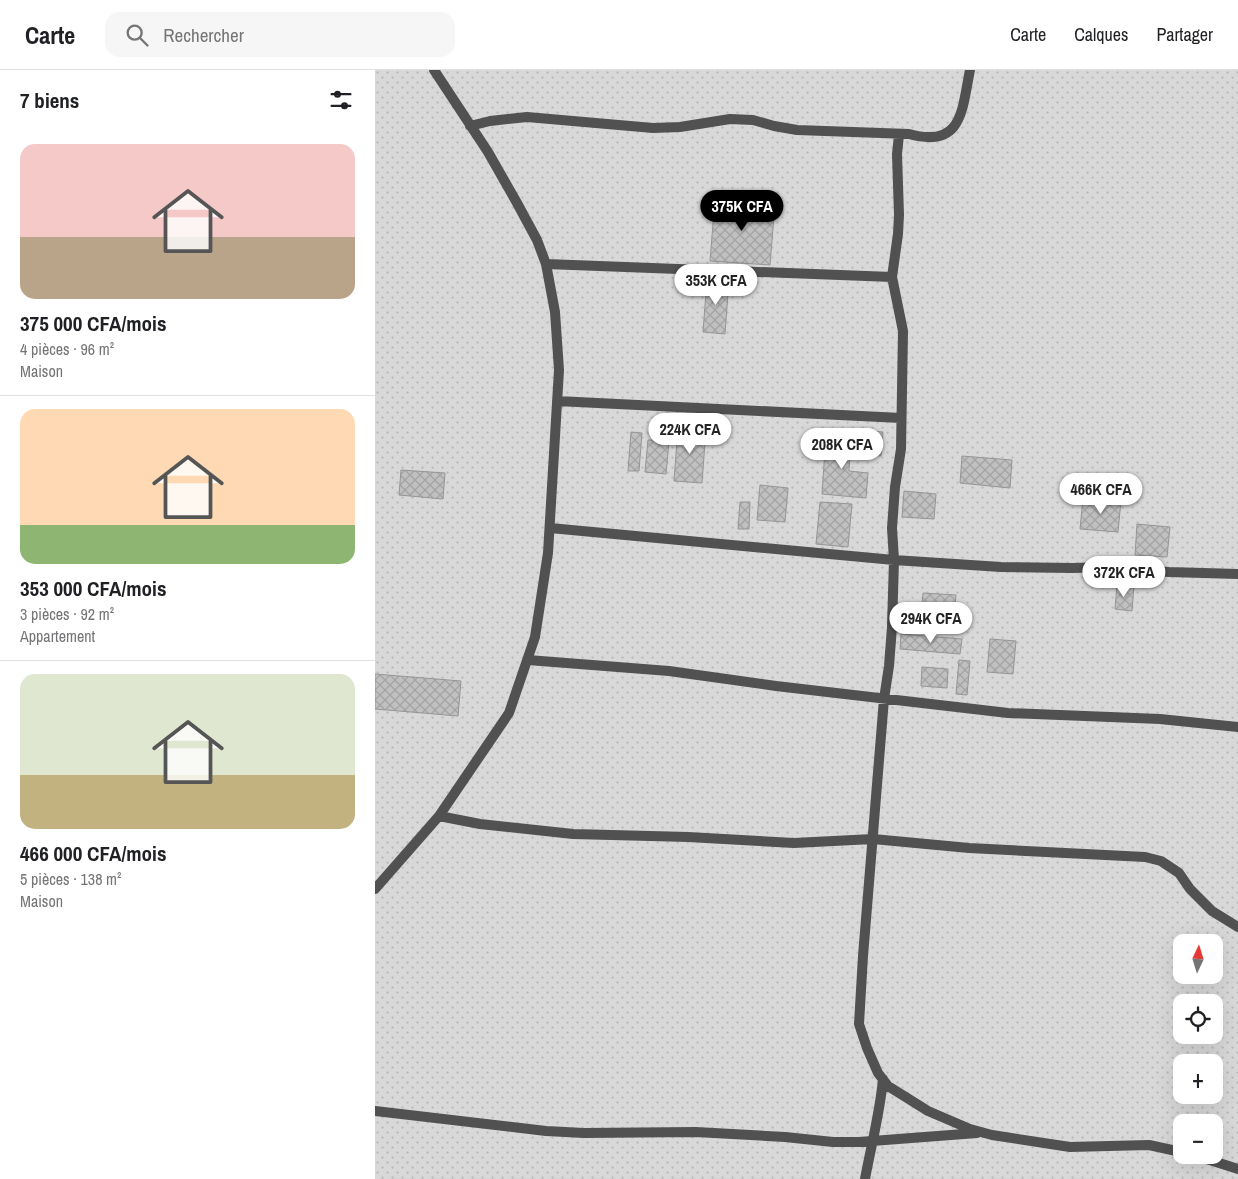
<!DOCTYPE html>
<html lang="fr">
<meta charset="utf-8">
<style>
body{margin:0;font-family:"Archivo Narrow",sans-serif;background:#f6f6f6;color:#202124;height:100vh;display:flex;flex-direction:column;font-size:19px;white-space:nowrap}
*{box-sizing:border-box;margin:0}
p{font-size:16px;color:#757577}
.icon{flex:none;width:28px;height:28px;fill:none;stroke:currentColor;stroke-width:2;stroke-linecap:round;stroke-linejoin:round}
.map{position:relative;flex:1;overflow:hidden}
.sheet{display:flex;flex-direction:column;background:#fff;width:375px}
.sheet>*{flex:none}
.needle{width:32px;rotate:4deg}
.fabs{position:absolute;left:798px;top:864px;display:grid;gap:10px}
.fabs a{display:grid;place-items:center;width:50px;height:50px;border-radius:10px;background:#fff;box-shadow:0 5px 20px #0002;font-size:25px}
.price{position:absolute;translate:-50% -42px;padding:0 11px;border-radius:18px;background:#fff;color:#222;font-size:16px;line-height:32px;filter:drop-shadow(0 1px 2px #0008)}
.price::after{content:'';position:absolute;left:50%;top:30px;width:15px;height:11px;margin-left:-8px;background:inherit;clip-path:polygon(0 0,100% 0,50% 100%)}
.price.on{background:#000;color:#fff}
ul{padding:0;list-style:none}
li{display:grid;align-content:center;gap:10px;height:265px;padding:0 20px}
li+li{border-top:1px solid #e0e0e0}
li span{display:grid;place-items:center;height:155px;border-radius:15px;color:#555}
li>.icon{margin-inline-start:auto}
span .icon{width:90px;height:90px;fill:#fffc;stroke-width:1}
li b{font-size:21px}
h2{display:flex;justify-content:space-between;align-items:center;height:60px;padding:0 20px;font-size:21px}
header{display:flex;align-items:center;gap:30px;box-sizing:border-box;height:70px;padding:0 25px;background:#fff;border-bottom:1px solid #e0e0e0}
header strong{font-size:24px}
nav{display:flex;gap:28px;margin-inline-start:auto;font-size:18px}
.search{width:350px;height:45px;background:#f6f6f6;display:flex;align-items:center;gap:12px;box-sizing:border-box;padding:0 18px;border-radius:15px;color:#757577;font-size:19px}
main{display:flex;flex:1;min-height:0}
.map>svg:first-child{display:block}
.grass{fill:url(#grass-dots);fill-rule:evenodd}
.building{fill:url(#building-cross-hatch);stroke:#959595}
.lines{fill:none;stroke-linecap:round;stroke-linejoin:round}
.street{stroke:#515151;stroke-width:10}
</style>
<header>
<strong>Carte</strong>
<div class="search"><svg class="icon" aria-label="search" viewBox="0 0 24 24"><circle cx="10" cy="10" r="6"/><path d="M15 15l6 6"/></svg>Rechercher</div>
<nav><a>Carte</a><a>Calques</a><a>Partager</a></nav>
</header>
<main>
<section class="sheet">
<h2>7 biens<svg class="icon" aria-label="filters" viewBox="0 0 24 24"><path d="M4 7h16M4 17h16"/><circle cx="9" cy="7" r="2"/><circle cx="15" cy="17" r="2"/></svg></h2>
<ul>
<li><span style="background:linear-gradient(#f6c9c9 60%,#b9a48a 0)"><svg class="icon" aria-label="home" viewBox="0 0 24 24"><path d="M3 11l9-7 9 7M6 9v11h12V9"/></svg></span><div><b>375 000 CFA/mois</b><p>4 pièces · 96 m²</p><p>Maison</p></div></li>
<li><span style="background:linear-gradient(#ffd9b3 75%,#8fb573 0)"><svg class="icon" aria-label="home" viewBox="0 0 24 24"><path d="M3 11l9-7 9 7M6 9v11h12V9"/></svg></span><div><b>353 000 CFA/mois</b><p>3 pièces · 92 m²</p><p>Appartement</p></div></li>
<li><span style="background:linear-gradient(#dfe7d0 65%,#c2b280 0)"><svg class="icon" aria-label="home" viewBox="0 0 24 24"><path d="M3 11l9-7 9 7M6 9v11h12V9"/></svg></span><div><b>466 000 CFA/mois</b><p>5 pièces · 138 m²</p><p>Maison</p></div></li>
</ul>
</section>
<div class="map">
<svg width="863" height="1109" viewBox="0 0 863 1109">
<defs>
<pattern id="grass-dots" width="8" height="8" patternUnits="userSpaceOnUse" patternTransform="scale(1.25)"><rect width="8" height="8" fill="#d8d8d8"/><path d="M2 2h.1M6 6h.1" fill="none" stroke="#b8b8b8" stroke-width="1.8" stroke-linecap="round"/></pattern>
<pattern id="building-cross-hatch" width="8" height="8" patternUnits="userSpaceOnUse" patternTransform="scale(1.25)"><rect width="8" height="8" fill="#c0c0c0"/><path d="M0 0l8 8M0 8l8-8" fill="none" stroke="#a3a3a3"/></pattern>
</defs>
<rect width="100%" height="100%" fill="#fff"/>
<path class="grass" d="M0,0H863V1109H0ZM806,872H839V905H806ZM806,932H839V965H806ZM806,992H839V1025H806ZM806,1052H839V1085H806Z"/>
<path class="building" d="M340,129L400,134L395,195L335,191Z
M332,209L354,210L350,264L328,262Z
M303,357L331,359L327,413L299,411Z
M482,360L508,362L506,386L480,384Z
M256,362L267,363L264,401H253Z
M451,365L476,367L474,401L493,403L491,428L447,424Z
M273,370L294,371L291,404L270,402Z
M587,386L637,390L635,418L585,413Z
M26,400L70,403L68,429L24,425Z
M385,415L413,418L410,452L382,450Z
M529,421L561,424L559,449L527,447Z
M708,428L746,431L743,462L705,459Z
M365,432H375L374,459H363Z
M445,432L477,434L473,477L441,474Z
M762,454L795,457L792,487L760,485Z
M742,514L759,516L757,541L740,539Z
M548,523L581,525L578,558L545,555Z
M526,564L587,569L585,584L525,579Z
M615,569L641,571L638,604L612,602Z
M584,590L595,591L592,625L581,624Z
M547,597L573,599L572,618L546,616Z
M0,604L86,611L83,646L0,639Z"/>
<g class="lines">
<path class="street" d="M95,56L115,51L152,47L278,58L305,57L355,49L378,50L399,56L422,60L534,64C588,79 587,39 595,0
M524,65L522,84L524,145L523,164L517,207L528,261L526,379L520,417L517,458L519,490L517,557L514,596L509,629L488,886L484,954L492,978L503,1003L513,1016L553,1041L595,1059L617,1065L695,1077L774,1075L806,1082
M171,194L517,207
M182,331L526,348
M175,458L519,490L626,497L698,498L730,497L794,502L863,504
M153,590L294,601L401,616L633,643L785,649L863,657
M64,746L105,754L198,764L313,767L419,773L498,769L594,778L770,787L786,791L804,803L815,819L837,841L863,857
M0,819L64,746L134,643L160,567L173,483L184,300L180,242L171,194L162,170L142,133L113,82L59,0
M0,1041L171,1061L209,1063L321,1062L410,1067L458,1072H484L602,1063
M819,1085L863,1099
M490,1109C496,1076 505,1043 508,1009"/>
</g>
</svg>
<div class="fabs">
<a><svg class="needle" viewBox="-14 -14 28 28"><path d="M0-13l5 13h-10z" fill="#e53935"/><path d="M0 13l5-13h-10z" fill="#757577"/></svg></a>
<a><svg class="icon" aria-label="locate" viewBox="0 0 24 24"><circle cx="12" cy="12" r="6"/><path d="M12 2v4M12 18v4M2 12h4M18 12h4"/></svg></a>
<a>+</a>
<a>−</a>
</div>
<b class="price on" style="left:367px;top:162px">375K CFA</b>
<b class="price" style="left:341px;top:236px">353K CFA</b>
<b class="price" style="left:315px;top:385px">224K CFA</b>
<b class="price" style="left:467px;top:400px">208K CFA</b>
<b class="price" style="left:726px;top:445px">466K CFA</b>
<b class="price" style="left:749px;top:528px">372K CFA</b>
<b class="price" style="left:556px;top:574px">294K CFA</b>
</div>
</main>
